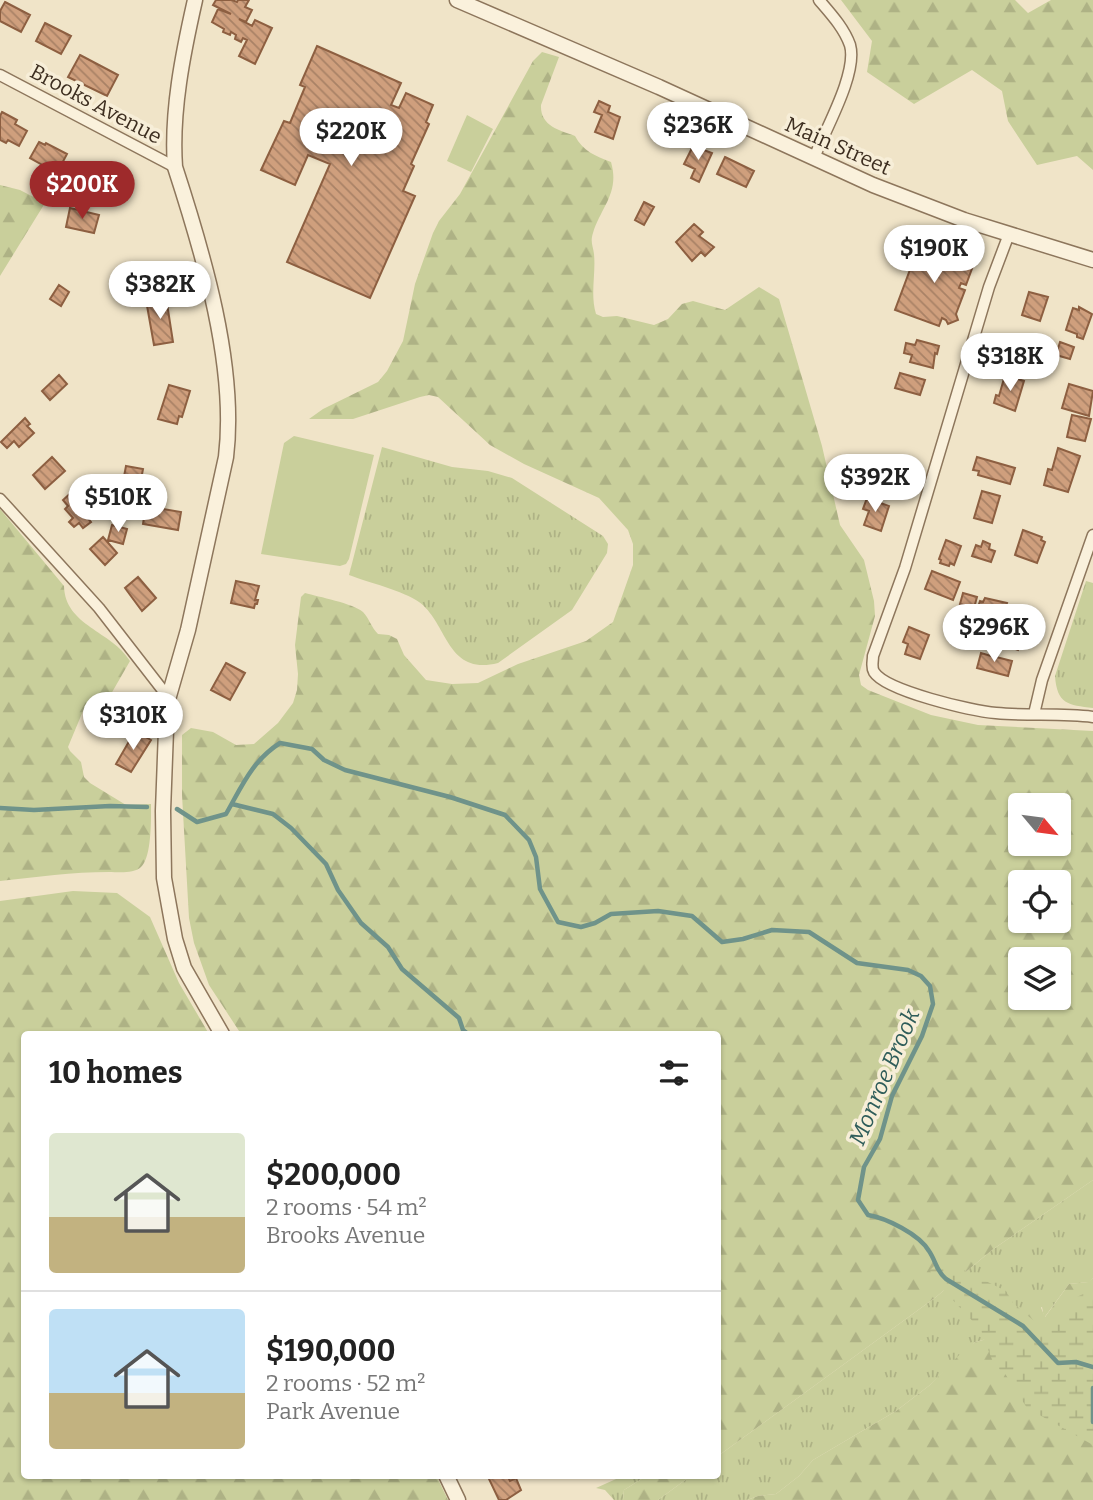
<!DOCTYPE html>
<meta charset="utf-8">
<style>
body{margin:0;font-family:Bitter,serif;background:#f6f6f6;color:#222;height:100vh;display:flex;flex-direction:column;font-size:26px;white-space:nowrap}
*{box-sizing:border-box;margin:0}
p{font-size:23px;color:#767676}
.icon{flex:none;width:38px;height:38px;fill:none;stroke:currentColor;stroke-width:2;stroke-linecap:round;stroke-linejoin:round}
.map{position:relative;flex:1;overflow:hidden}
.sheet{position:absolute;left:21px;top:1031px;width:700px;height:448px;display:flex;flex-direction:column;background:#fff;border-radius:7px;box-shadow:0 2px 5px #0004}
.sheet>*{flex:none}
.needle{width:46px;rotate:119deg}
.controls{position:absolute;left:1008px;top:793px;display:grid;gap:14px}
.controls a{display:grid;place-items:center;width:63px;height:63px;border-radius:7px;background:#fff;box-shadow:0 2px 5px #0004;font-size:35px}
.price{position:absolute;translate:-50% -60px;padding:0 16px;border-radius:24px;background:#fff;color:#222;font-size:23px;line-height:46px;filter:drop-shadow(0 2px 4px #0008)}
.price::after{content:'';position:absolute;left:50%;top:42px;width:21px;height:16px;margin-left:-10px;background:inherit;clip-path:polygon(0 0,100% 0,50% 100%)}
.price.current{background:#9e2a2b;color:#fff}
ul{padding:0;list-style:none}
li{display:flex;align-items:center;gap:21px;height:175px;padding:0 28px}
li+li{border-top:2px solid #e0e0e0}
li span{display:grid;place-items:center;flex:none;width:196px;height:140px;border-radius:7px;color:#555}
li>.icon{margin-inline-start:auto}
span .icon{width:84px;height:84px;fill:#fffc;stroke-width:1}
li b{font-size:30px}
h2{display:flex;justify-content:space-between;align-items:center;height:84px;padding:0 28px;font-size:30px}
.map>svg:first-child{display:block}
.grass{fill:url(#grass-tufts)}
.forest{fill:url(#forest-firs);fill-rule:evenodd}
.wetland{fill:url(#wetland-marsh)}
.green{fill:#c9cf9b}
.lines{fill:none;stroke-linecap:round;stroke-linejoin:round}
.stream{stroke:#6f938a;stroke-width:4.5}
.building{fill:url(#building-back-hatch);stroke:#8d5f41;stroke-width:2}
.minor-casing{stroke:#8d765c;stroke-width:13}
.tertiary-casing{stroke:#8d765c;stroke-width:17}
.minor{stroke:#faf1dc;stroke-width:10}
.tertiary{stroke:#faf1dc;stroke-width:14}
.labels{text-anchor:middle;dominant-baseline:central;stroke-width:7;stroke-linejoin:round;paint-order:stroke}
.street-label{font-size:21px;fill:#3d2e20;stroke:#f7eed8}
.water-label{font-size:23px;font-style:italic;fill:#2f5d5a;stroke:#f7eed8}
</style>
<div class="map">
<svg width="1093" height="1500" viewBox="0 0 1093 1500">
<defs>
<pattern id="grass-tufts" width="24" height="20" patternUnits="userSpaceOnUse" patternTransform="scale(1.75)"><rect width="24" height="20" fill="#c9cf9b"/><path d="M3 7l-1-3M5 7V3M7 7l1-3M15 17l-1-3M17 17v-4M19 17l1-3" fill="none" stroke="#aeb285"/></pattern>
<pattern id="forest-firs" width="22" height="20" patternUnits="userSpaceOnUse" patternTransform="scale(1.75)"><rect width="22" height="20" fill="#c9cf9b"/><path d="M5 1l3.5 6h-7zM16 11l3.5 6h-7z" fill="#aeb285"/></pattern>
<pattern id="wetland-marsh" width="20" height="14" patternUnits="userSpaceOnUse" patternTransform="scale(1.75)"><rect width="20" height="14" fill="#c9cf9b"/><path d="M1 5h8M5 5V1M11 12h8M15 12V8" fill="none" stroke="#aeb285"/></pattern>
<pattern id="building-back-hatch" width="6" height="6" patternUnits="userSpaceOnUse" patternTransform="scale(1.75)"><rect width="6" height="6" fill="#cf9f7d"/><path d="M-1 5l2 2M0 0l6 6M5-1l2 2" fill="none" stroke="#a98266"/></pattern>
</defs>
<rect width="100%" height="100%" fill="#f0e4c8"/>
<path class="grass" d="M382,447L452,467L488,471L512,478L603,536L608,544L607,553L572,610L498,663C446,676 448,623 419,602C404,591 367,582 349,575Z
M1086,581L1093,583V708C1068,705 1057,704 1055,676Z
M1093,1180V1278L1089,1282L1069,1284L1044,1318L1042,1307L987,1339L975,1342L930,1385L896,1411L813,1460L799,1476L776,1494L758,1496L747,1500H658L692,1475H718V1456L936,1297L992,1250Z
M625,1475H648L624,1490L623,1500H614L605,1490L596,1488Z"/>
<path class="forest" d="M841,0H1015L1028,13L1051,0H1093V170L1077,156L1037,165L1008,121L1002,91L972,70L914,104L867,72L872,41Z
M542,52L559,57L541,105C540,126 559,130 575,136C583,151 595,156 611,162C620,193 601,207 593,233C590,242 593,246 594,254C596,274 590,294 596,314L603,317L617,316L654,325L668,319L682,304L693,301L725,310L759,287L779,299L822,446L840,525L864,560L874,601L875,616L859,675L861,685L868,690L931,715L978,725L1093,731V1180L992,1250L936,1297L718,1456V1034H241L209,985L194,943L189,918L182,795V735L191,728L213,732L236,745L254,744L278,723L293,703L297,690L298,674L295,645L301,597L305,593C319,597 352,603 363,612C369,618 371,627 378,634L389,635L397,639L404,655L426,680L452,684L478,683L518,664L586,641L613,622L633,565V544L628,530L599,498L524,464L490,445L438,397L429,395L420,397L353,419H309L323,409L378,382L387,371L403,341L415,284L433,233L439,221L460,194L533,61ZM1020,805H1059V844H1020ZM1020,882H1059V920H1020ZM1020,959H1059V998H1020Z
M0,185L20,190L45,203L0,276Z
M0,509L64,586C65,626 112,631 130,661L107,701L101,706H89L83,711L68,747L70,751L81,762L84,777L90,783L126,805L151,804C151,818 152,857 141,867C134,874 118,872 109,872C73,872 36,877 0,881Z
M73,891L117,893L150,917L179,983L209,1034H24V1475H436L448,1500H0V901Z
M1093,1278V1500H747L758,1496L776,1494L799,1476L813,1460L896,1411L930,1385L963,1351L975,1342L987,1339L1010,1315L1021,1309L1028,1310L1039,1303L1045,1317L1069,1284L1088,1282Z
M648,1475H692L658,1500H623L624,1490Z"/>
<path class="wetland" d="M941,1259L1006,1291L1013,1303L1041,1327C1064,1325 1061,1316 1073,1300C1078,1295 1087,1293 1093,1289V1445L1027,1408L1004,1372L995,1367L980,1329L933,1279L930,1270Z"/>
<path class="green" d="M467,115L493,129L471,172L447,161Z
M294,436L374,455L349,559L346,564L340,566L261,554L284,443Z"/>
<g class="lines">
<path class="stream" d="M232,804L273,814L291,828L326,864L338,890L361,923L388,947L402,969L459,1018L463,1030L468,1034
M0,808L34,810L110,806L147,807
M177,809L197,822L226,814C242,786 252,761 280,743L312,749L324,760L345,770L450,797L505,815L529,840L536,857L540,889L558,922L581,927L595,923L611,914L658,911L692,916L722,942L743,939L772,930L809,932L857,963L908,970L921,976L930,986L933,1004L922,1036L892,1096L880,1139L864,1167L858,1200L868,1215C886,1218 919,1234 929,1251C936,1261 936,1271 946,1279L1023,1326L1058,1363L1076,1362L1093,1367
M1093,1388V1422"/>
</g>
<path class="building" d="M216,0H232L237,2L238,0H249L245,7L252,10L246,22L239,19L252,26L255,20L272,28L255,64L239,56L247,40L243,38L241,42L235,39L236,35L231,32L230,35L223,32L224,29L212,22L218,9L231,14L213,5Z
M5,2L30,15L21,32L0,21V11Z
M45,23L71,36L61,54L36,41Z
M317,46L401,83L391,105L399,108L406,93L433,105L426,122L429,124L411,164L414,166L403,191L415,196L370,298L287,262L330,164L308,155L295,185L261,170L284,121L290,123L305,87L300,85Z
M80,55L118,75L107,96L68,77Z
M599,101L610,106L608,112L620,117L613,139L595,132L602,115L594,112Z
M2,112L17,120L15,124L27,131L19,146L8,140L6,143L0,140V116Z
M39,142L45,145L46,143L67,154L57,173L30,158Z
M693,146L712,153L699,182L691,178L695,169L684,164Z
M725,157L754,171L746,187L717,174Z
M644,202L654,207L644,225L635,220Z
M70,208L99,215L94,233L66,227Z
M694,224L703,232L699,236L714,247L705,256L701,252L692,261L676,242Z
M917,241L974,263L966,285L961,283L959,288L965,290L956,314L958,320L948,324L946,320L942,318L939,326L895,310L917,251L914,250Z
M59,285L69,292L61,306L50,299Z
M1029,292L1048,297L1040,321L1022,315Z
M166,297L173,342L154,345L146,300Z
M1079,307L1092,314L1083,339L1077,337V334L1066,330L1073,308L1079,310Z
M917,340L939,346L937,354L935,353L933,368L910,362L912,355L904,353L906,343L915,345Z
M1060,342L1074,347L1070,359L1056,355Z
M1021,345L1036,350L1031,366L1009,358L1012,350L1018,352Z
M900,373L925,380L920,395L895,388Z
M59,375L67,384L50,400L42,391Z
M1005,375L1024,381L1015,411L994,403L996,395L999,396Z
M1069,384L1093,391L1089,416L1062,408Z
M169,385L190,391L182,417L179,416L177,424L158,419Z
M1072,415L1091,419L1085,441L1067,437Z
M25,418L30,424L27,426L34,433L19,447L14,441L7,448L1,442Z
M1058,448L1080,456L1068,492L1044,485L1048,469L1052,470Z
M886,456L903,461L896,486L879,482Z
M52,457L65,471L45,489L33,475Z
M977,457L1015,468L1010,484L978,475L979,471L973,470Z
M126,466L143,469L139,490L122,487Z
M74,490L92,511L86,516L91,522L83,528L79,523L74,527L69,522L73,518L65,509L68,506L63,500Z
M982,491L1000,496L992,523L974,518Z
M867,498L889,506L881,531L864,525L869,511L863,509Z
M151,507L181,512L178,530L143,524L145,511L151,512Z
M112,525L127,529L123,544L108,540Z
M1023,530L1042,537L1041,540L1045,542L1037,563L1015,555Z
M103,537L117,553L105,565L90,549Z
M946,540L961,546L954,565L950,563L949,566L940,563L941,560L939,559Z
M983,541L990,544L989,549L995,551L991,562L972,556L976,545L981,547Z
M932,571L960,582L953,600L925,589Z
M138,577L156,598L142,611L125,588Z
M236,581L259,586L255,600H258L257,604H255L254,608L231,603Z
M963,593L977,597L974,608L960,604Z
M985,598L1007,603L1002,618L977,610L980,601L983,602Z
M996,624L1024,634L1018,650L990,640Z
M909,627L929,635L920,659L905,654L908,644L903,642Z
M992,652L996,653V657L1012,661L1008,676L977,668L981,653L991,656Z
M226,663L245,673L230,700L211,690Z
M135,731L151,740L131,772L116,764Z
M496,1475H507L510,1481L516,1478L521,1490L506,1500H499L489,1479Z"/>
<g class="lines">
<defs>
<path id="minor" d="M0,75L175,167
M814,158C825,130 858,73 850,45C844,28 831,14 819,0
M1009,234L989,287L905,568L873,656C873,662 871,667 874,672C886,691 972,711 996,713C1028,716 1061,713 1093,717
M0,499L99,608L168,697
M1034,714L1042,680L1093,535"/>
<path id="tertiary" d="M195,0C183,53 171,112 175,167C203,253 237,366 226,457L188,630L167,703L163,811L164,878L175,939L184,968L222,1034
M457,0L659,87L873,185L964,220L1093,260
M446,1475L458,1500"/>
</defs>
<use href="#minor" class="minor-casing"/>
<use href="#tertiary" class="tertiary-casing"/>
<use href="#minor" class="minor"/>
<use href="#tertiary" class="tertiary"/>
</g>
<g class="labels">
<g class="street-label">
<text transform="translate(96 104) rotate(28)">Brooks Avenue</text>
<text transform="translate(838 146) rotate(24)">Main Street</text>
</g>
<g class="water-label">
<text transform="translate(884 1077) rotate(-67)">Monroe Brook</text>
</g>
</g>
</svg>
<div class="controls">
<a><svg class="needle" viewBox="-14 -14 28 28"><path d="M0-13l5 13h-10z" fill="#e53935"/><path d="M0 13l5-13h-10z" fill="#767676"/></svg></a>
<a><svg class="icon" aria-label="locate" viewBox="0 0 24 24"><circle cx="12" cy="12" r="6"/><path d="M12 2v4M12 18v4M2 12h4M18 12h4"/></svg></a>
<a><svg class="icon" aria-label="layers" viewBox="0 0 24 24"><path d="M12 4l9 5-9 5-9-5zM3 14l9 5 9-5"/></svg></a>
</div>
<b class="price" style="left:698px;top:162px">$236K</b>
<b class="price" style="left:351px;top:168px">$220K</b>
<b class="price current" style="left:82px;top:221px">$200K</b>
<b class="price" style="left:934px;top:285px">$190K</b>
<b class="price" style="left:160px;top:321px">$382K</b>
<b class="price" style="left:1010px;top:393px">$318K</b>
<b class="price" style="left:875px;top:514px">$392K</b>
<b class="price" style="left:118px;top:534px">$510K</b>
<b class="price" style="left:994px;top:664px">$296K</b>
<b class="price" style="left:133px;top:752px">$310K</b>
<section class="sheet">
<h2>10 homes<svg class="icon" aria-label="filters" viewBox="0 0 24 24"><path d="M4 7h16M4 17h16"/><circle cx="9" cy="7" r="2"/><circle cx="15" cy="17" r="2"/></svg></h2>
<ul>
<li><span style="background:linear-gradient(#dfe7d0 60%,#c2b280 0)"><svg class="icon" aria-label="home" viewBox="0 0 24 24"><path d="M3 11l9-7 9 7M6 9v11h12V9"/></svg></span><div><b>$200,000</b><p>2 rooms · 54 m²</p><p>Brooks Avenue</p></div></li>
<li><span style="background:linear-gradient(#bfe0f5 60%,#c2b280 0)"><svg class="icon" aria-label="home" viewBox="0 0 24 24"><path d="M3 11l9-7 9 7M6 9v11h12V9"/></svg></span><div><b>$190,000</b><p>2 rooms · 52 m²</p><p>Park Avenue</p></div></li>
</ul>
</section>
</div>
